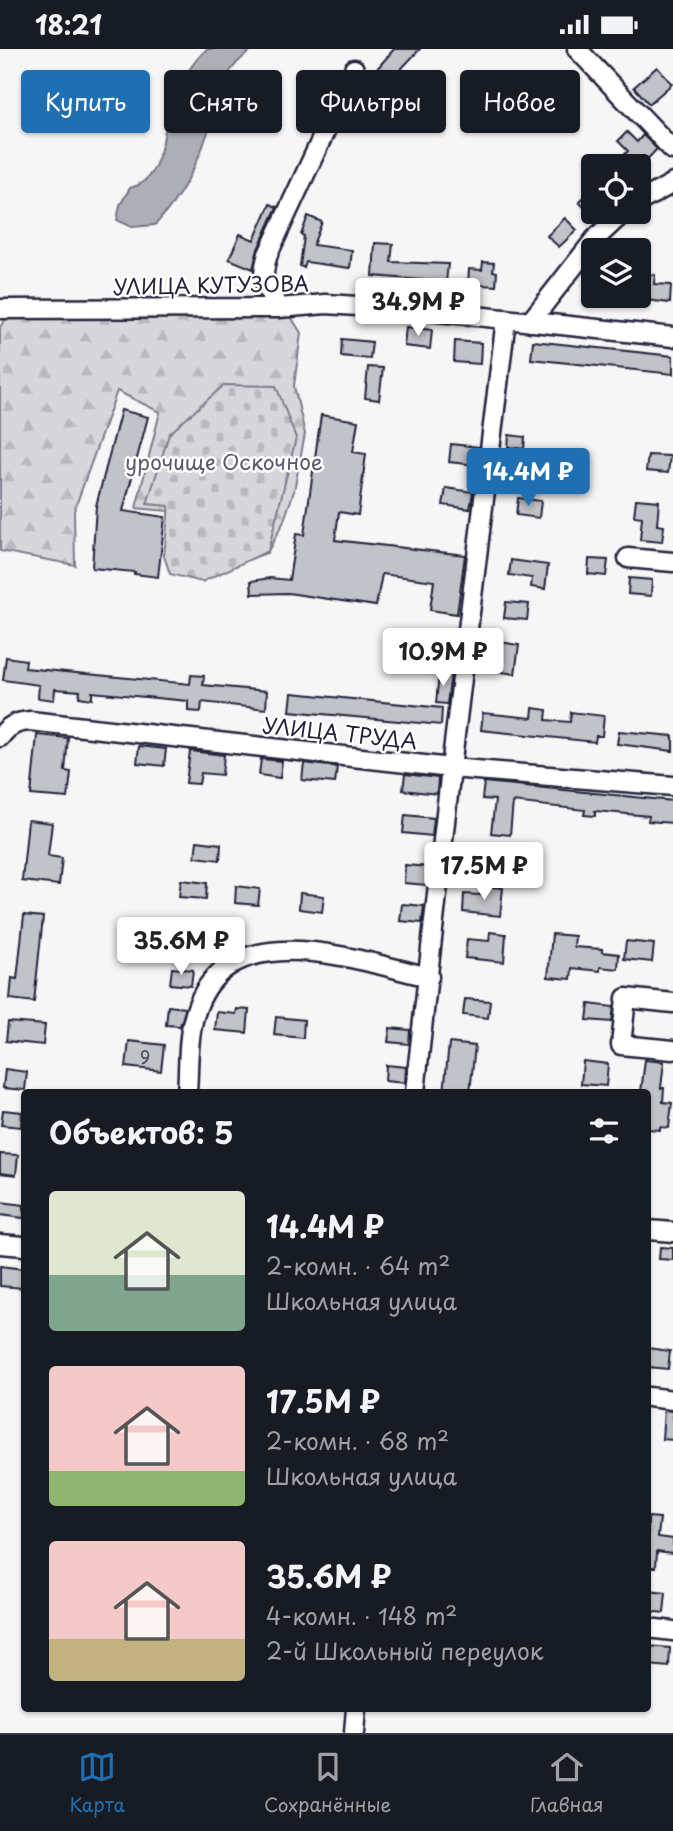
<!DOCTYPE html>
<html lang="ru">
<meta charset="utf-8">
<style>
body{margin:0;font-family:"Playpen Sans",sans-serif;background:#242831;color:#f1f3f6;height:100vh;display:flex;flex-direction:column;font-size:26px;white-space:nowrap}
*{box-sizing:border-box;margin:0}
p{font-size:23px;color:#9ea1a6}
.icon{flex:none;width:38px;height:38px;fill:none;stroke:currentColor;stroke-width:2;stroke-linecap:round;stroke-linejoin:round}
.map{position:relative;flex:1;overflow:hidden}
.side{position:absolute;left:21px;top:1040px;width:630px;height:623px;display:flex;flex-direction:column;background:#171b24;border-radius:7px;box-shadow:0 2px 5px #0004}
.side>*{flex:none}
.top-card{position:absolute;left:21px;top:21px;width:632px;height:63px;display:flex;gap:14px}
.tools{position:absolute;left:581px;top:105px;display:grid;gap:14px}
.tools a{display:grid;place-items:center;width:70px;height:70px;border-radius:7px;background:#171b24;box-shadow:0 2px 5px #0004;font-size:35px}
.price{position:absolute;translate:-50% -60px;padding:0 16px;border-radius:7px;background:#fff;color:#222;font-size:23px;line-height:46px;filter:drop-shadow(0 2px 4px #0008)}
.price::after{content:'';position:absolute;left:50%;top:42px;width:21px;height:16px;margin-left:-10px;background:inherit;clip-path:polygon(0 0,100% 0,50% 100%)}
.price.on{background:#1f6fb2;color:#fff}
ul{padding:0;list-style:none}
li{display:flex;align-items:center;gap:21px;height:175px;padding:0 28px}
li span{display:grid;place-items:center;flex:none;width:196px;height:140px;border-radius:7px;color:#555}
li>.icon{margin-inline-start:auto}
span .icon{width:84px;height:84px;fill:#fffc;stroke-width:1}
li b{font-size:30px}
h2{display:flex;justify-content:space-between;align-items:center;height:84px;padding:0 28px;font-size:30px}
.pill{padding:0 24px;border-radius:7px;background:#171b24;box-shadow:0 2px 5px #0004;font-size:24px;line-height:63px}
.pill.on{background:#1f6fb2;color:#fff}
.status{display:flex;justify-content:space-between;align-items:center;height:49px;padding:0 35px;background:#171b24;direction:ltr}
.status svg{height:19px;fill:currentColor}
.menu{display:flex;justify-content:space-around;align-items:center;height:98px;border-top:2px solid #363941;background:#171b24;font-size:19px;color:#9ea1a6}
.menu a{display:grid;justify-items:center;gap:4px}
.menu .on{color:#1f6fb2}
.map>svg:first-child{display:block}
.forest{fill:url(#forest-firs);stroke:#7c7c8b;stroke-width:2}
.cemetery{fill:url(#cemetery-stones);stroke:#7c7c8b;stroke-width:2}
.water{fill:#aeaeb7;stroke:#767685;stroke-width:2}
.building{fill:#c2c2c9;stroke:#22223b;stroke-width:2}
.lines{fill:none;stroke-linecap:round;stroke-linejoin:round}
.minor-casing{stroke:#22223b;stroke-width:23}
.minor{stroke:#fff;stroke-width:18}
.labels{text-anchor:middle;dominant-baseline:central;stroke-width:5;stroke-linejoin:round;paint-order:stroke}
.number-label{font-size:18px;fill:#4a4a5e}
.street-label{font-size:21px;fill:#22223b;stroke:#fff}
.park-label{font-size:21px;fill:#58586b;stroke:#fff}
</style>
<div class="status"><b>18:21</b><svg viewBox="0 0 49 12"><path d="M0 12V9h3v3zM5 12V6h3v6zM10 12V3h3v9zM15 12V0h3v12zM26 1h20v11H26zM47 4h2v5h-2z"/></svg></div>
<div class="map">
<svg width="673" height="1684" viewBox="0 0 673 1684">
<defs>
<pattern id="forest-firs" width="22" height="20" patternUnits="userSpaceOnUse" patternTransform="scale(1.75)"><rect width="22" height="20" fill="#d7d7db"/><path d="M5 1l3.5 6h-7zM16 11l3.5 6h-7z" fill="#b8b8bd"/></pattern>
<pattern id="cemetery-stones" width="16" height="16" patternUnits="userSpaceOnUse" patternTransform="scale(1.75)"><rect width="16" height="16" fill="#d7d7db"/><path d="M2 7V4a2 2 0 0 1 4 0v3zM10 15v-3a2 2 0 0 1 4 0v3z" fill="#b8b8bd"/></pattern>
</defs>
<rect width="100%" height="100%" fill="#f6f6f7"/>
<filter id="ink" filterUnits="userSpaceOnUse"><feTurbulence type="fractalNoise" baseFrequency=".0143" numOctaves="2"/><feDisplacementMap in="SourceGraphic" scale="14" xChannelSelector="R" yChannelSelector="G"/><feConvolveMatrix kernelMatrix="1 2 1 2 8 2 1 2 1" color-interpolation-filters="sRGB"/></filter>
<g filter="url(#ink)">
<path class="forest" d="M12,261H287L301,284L294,337L305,385L294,442L283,474L267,504L241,513L175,491L168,462L136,459L160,363L117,342L74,462L75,516L0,502V278Z"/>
<path class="cemetery" d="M224,336L276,337L296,389L268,502L202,533L170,525L164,507L169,457L147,455L169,385Z"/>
<path class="water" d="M207,0H253C218,26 220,45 208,83C196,119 181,148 155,176L132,178L117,171L120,156L130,139C165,131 162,78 173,50C180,34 193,12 207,0Z"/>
<path class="building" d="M394,0H420L401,20L404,22L392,36L376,21Z
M657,18L672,35L649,55L634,38Z
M307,54L323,61L317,73L302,67Z
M627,83L637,93L643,86L657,100L641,117H613L628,102L618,92Z
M593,139V167L579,153Z
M270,155L277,158L258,200L253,220L229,210L240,185L254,191Z
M308,167L322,173L313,196L352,201L350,219L306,213L304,219L300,217L304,187L301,186Z
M565,169L577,181L559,198L547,187Z
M375,194L393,195L391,213L448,215L446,233L373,227Z
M483,213L494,214L493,222L497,223L496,237L468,235L469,220L482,221Z
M641,224L655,226L654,235L671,236L670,254L638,250Z
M406,278L432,281L430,300L404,297Z
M342,290L372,293L370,310L341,307Z
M455,292L481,294L480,315L454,313Z
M533,292L673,307V325L531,310Z
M368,318L383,319L379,351L365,349Z
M121,361L148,368L123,462L165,468L158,528L134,525L135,523L92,519L96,457Z
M321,366L358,372L353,403L366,405L358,466L339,463L335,491L465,506L457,565L430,561L434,532L382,525L376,557L288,544L252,545L251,532L270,529L289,531L296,485L304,486Z
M509,386L525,388L524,400L508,398Z
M451,395L478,398L476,416L449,413Z
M523,406L536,407L534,427L521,426Z
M648,406L670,407L668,424L646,422Z
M446,439L473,443L470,460L443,456Z
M518,449L541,452L539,469L516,466Z
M636,450L659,452L657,476L664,477L662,493L640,491L642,468L634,467Z
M589,510L608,511L606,527L588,525Z
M511,511L548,516L545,540L531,538L532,529L509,526Z
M629,529L652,531L651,547L628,545Z
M506,553L529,555L527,571L504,569Z
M499,593L519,596L515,625L495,622Z
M6,608L26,611L25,619L190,635L191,626L204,627L203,636L267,642L266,660L202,653L201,663L188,662V652L92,643V650L79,648L80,642L55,640L54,651L38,649L39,636L3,631Z
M439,624L451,625L447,655L436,654Z
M292,644L442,659L441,676L290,662Z
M533,659L547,661L546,671L570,673L571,663L604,667L602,687H596L595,693L481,681L483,664L532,669Z
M619,682L673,687V702L617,695Z
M37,686L68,689L65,722L71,723L68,749L31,746Z
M139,697L166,700L164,717L137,714Z
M190,702L224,706L222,726L201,724L199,735L186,734Z
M261,710L282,712L280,729L259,726Z
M304,714L337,718L335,734L302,731Z
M405,725L438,729L437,745L403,741Z
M484,733L673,752V774L648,772L649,767L595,762V767L584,766L585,761L513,753L510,786L491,784L495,751L482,750Z
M405,766L434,769L432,787L403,784Z
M28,771L52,774L48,807L62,809L59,836L22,832Z
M197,792L221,795L220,811L195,808Z
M405,816L429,818L427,836L404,834Z
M181,831L207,834L206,850L179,848Z
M236,837L260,840L258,856L235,854Z
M481,837L503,839L500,867L463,863L464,845L481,846Z
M300,844L324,847L322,863L299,860Z
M402,855L424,857L422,874L400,872Z
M24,866L43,868L34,953L10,950L12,929L17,930Z
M170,870L203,873L201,893L168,889Z
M490,883L506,885L504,913L465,909L467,890L489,892Z
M552,885L575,887L574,898L602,900V903L619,905L618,920L600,918V922L572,919L571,930L548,928Z
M626,892L654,895L652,913L624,910Z
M172,919L193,921L191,937L170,935Z
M465,950L490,952L488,969L463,966Z
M589,955L614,958L612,973L587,971Z
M168,957L186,959L180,977L166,976Z
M237,960L249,961L247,984L215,981L217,963L236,965Z
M276,968L304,971L303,989L274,986Z
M8,973L45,976L43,996L6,992Z
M390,979L410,981L409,995L388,993Z
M129,992L164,996L161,1022L126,1018Z
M449,994L475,997L470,1043H444Z
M645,1011L664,1013L661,1039H664L663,1053L672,1054L669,1079L660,1078V1081L648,1080V1043H641Z
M583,1012L608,1015L606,1037L581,1035Z
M386,1016L406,1018L405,1034L385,1032Z
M5,1020L27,1023L25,1041L3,1039Z
M3,1061L22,1063L21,1078L1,1076Z
M0,1105L18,1106L16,1126L0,1124Z
M0,1153L24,1156V1169L0,1166Z
M660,1198L673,1199V1211L659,1210Z
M0,1217L24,1220V1239L0,1237Z
M648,1299L670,1302L668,1320L648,1318Z
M664,1361L673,1362V1391L662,1390Z
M648,1468L660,1469L658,1488L673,1490V1504L657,1502L656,1518H648Z
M648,1542L666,1544L664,1564L648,1562Z
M648,1597L670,1599L669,1618L648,1616Z"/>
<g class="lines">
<defs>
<path id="minor" d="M577,0L673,101
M639,153L673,134
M279,259C264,236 260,231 268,205L354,20
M0,260L279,259L326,255L420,261L673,288
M530,273L595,190L624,163
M628,509L673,513
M0,688C8,677 16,673 30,672L451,719L673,737
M673,954L626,949L621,996L673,1001
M187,1043C189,1019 187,991 194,968C223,862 355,911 429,928
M415,1043L451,719L506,270
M648,1181L673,1183
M0,1195L24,1197
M648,1348L673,1351
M648,1579L673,1582
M354,1684L356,1659"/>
</defs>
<use href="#minor" class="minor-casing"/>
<use href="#minor" class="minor"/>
</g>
</g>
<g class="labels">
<g class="number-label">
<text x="145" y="1007">9</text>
</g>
<g class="street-label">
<text transform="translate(211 235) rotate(-1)">УЛИЦА КУТУЗОВА</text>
<text transform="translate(340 683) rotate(6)">УЛИЦА ТРУДА</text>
</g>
<g class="park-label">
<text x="224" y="412">урочище Оскочное</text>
</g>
</g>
</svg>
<div class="tools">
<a><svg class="icon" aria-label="locate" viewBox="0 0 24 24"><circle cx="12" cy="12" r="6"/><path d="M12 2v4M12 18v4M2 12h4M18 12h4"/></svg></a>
<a><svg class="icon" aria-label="layers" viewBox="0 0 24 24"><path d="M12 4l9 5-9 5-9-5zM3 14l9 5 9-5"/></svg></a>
</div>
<b class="price" style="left:418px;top:289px">34.9M ₽</b>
<b class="price on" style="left:528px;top:459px">14.4M ₽</b>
<b class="price" style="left:443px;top:639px">10.9M ₽</b>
<b class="price" style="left:484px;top:853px">17.5M ₽</b>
<b class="price" style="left:181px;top:928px">35.6M ₽</b>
<div class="top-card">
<a class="pill on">Купить</a>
<a class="pill">Снять</a>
<a class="pill">Фильтры</a>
<a class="pill">Новое</a>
</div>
<section class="side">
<h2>Объектов: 5<svg class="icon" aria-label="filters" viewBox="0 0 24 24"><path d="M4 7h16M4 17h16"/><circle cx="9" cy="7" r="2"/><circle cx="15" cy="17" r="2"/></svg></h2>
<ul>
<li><span style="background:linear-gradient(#dfe7d0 60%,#7fa58c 0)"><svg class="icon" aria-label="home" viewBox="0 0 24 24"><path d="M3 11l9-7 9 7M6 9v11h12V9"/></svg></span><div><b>14.4M ₽</b><p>2-комн. · 64 m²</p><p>Школьная улица</p></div></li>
<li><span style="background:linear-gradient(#f6c9c9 75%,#8fb573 0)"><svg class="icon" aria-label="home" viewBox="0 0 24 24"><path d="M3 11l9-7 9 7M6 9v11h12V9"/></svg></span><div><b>17.5M ₽</b><p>2-комн. · 68 m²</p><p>Школьная улица</p></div></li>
<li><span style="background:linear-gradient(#f6c9c9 70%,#c2b280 0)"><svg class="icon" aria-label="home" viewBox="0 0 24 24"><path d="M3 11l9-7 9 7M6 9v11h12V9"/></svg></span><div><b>35.6M ₽</b><p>4-комн. · 148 m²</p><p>2-й Школьный переулок</p></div></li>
</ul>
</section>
</div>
<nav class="menu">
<a class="on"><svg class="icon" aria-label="map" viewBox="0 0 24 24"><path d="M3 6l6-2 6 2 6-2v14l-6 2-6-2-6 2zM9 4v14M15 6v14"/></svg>Карта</a>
<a><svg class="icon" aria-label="saved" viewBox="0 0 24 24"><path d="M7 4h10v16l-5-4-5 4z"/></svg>Сохранённые</a>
<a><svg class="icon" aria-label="home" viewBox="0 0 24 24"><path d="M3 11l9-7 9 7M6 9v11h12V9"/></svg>Главная</a>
</nav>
